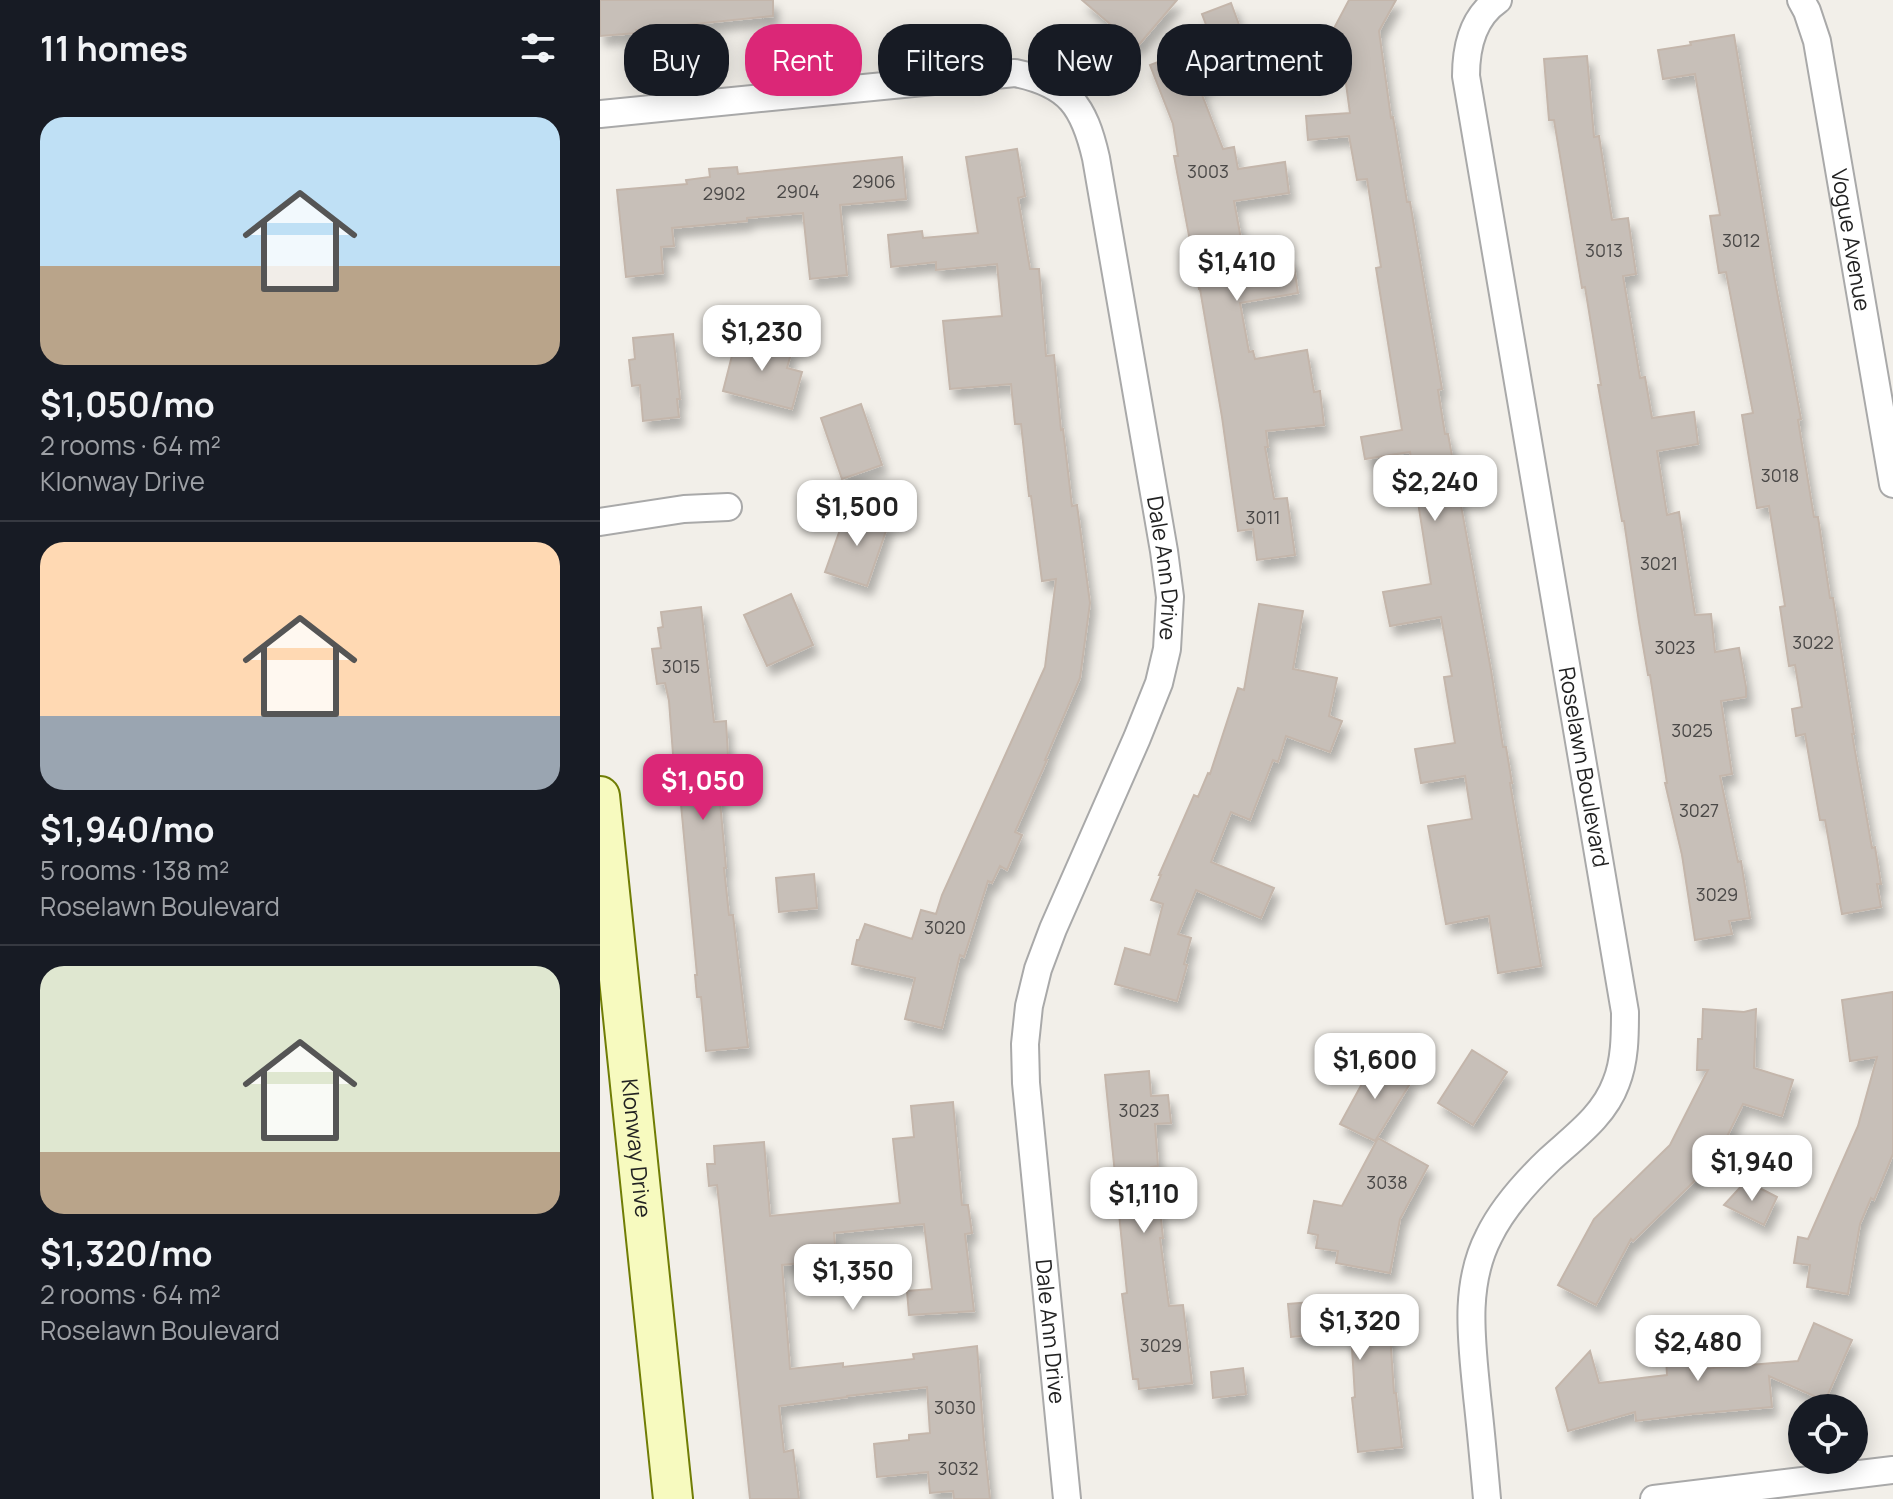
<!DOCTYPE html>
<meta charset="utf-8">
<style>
body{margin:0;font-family:Manrope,sans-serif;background:#20242c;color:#f1f3f6;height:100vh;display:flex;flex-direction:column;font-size:30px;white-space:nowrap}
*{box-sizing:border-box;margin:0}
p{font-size:26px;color:#9ea1a6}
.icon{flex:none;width:44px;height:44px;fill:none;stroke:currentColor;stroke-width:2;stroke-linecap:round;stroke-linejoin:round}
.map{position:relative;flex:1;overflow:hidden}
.panel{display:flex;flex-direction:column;background:#171b24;width:600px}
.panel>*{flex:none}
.guide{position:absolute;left:24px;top:24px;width:760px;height:72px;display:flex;gap:16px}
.fabs{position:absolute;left:1188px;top:1394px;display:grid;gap:16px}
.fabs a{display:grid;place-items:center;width:80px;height:80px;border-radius:50%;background:#171b24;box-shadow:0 4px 20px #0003;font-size:40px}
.price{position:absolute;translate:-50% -68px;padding:0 18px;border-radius:16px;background:#fff;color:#222;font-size:26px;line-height:52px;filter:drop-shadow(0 2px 4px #0008)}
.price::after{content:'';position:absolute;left:50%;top:48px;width:24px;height:18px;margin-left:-12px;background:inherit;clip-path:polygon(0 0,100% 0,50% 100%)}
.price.selected{background:#db2777;color:#fff}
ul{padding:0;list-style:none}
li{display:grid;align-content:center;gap:16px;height:424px;padding:0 40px}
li+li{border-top:2px solid #363941}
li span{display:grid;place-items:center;height:248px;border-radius:24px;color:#555}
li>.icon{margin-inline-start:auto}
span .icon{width:144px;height:144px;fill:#fffc;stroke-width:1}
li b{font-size:34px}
h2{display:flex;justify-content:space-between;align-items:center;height:96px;padding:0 40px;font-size:34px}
.tag{padding:0 28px;border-radius:32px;background:#171b24;box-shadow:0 4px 20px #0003;font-size:28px;line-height:72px}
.tag.selected{background:#db2777;color:#fff}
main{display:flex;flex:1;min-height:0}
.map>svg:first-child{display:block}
.building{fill:#c7bfb8;stroke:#c4b6ab;stroke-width:2;filter:url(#shadow)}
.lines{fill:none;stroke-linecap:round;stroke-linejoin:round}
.street-casing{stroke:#a9a9a9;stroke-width:30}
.secondary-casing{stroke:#707d05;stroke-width:42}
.street{stroke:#fff;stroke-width:26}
.secondary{stroke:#f7fabf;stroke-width:38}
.labels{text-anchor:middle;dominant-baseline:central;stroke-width:6;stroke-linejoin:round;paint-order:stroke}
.number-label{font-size:18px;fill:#4b4948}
.street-label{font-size:22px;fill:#222;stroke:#fff}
</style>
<main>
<section class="panel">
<h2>11 homes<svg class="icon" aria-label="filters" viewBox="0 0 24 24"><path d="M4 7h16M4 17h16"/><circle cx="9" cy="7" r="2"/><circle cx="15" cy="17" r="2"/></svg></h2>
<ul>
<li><span style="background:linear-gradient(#bfe0f5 60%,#b9a48a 0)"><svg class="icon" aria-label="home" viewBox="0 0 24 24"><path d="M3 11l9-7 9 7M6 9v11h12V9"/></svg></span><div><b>$1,050/mo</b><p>2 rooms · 64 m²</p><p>Klonway Drive</p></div></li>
<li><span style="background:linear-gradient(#ffd9b3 70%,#9aa5b1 0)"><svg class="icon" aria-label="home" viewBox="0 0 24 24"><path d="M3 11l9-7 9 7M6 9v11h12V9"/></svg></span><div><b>$1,940/mo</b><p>5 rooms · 138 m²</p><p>Roselawn Boulevard</p></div></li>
<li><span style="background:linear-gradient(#dfe7d0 75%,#b9a48a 0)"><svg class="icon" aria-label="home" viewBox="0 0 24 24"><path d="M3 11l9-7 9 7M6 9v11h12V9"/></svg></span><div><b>$1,320/mo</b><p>2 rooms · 64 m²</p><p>Roselawn Boulevard</p></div></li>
</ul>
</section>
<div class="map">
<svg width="1293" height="1499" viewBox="0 0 1293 1499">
<defs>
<filter id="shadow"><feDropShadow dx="5" dy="9" stdDeviation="4" flood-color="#0004"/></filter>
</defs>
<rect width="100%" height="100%" fill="#f2efe9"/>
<path class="building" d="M0,0H173V16L36,30L37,33L0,36Z
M482,0H577L537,47Z
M749,0H796L779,31L791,118L793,117L807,202H810L842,389L838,390L845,434H848L891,670L903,747H906L912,783H910L941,966L898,973L889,916L846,924L828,826L872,819L865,776L821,783L815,749L855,743L844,677L852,676L841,617L790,626L783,592L831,584L810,452L765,459L761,437L802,430L776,268L781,267L767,179L757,180L749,136L708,140L706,116L750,113L741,47L723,49Z
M631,3L642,33L613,43L602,14Z
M1134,35L1175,281L1201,419L1198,420L1214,517H1218L1230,598H1233L1254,734H1252L1272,848L1275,847L1281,884H1277L1281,907L1242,914L1225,820H1220L1205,734L1196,736L1192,709L1202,707L1195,665L1189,666L1180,607L1185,606L1169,506L1157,508L1142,415L1153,413L1126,272L1119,273L1110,216L1120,215L1095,74L1063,79L1058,50L1091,45L1090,42Z
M600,46L613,82L599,87L623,149L634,147L638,169L685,162L689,193L634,201L646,266L693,259L698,293L640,303L649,352L653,351L655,359L707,350L714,392L720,391L724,425L666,431L668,447H665L674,499L687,498L695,555L657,560L653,529L638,531L622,417L600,289H599L574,156H578L573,124L550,65Z
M987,56L994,137L999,136L1012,220L1028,218L1036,274L1023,276L1040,378L1045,377L1052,418L1094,412L1098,444L1057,451L1067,515L1079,512L1095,615L1111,614L1115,652L1139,648L1146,687V697L1121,701L1132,774L1120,776L1138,862L1141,861L1150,918L1129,921L1132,934L1095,940L1082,855L1065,783H1067L1050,675H1048L1039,622L1024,521H1022L998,385H1001L985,287L982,288L954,120H949L944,59Z
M417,149L425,196L418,198L430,269H439L446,356L454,355L461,430L463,429L472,506L477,505L490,603L480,678L445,760H447L415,832L422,835L407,870L400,866L392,883L388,881L364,957L360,955L342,1028L305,1019L315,978L252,964L257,940H259L265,924L312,939L321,910L336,914L342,895L445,667L456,579L442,581L431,496H429L421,424H415L411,384L350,389L343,321L402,316L397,264L336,270V262L291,267L288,235L322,231L323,238L378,233L366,157Z
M302,157L306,199L240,205L247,275L210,279L203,213L147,218V221L72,228L74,246L61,247L63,273L26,277L17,190L87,184L86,180L110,177L109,169L137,167L138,174Z
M73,334L80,399H77L79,417L43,421L40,385L32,386L29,360L35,359L33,338Z
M137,336L192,350L187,368L202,372L192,409L123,391Z
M261,404L282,465L242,479L221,418Z
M247,510L288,525L267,586L225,572Z
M191,594L213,645L167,666L144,615Z
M659,604L703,611L693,669L737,678L729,716L742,721L730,752L686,736L678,762L673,760L650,820L631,812L611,862L674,888L661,918L596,890L578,934L591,938L584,964L587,965L577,1001L515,984L525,948L550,955L563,904L551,900L561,875H559L594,795L598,797L608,773L610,774L638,688L644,690Z
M101,607L114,722L126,721L130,790H119L126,868H124L129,915H133L148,1047L106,1051L101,997H97L95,975H97L80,794H76L69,701L65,683L57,684L52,649L61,648L58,628L63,627L61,612Z
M214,874L217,908L179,912L176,878Z
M1293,992V1154L1274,1200L1271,1198L1260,1224L1248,1294L1207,1287L1210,1265L1194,1263L1198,1237L1208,1239L1258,1126L1277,1057L1250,1061L1242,1000Z
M1103,1009L1144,1012L1156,1009L1154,1068L1193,1080L1182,1116L1143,1104L1115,1161L1033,1241L1031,1239L996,1305L958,1285L994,1219L1070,1145L1108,1070H1097L1098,1039H1102Z
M872,1050L907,1072L873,1125L838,1103Z
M775,1060L811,1082L775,1141L740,1124Z
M549,1071L551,1096L568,1095L571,1123L555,1124L558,1166L551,1167L556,1211L560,1210L563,1238H560L569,1306L583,1305L592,1383L539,1389L538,1379H533L522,1294L527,1293L505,1075Z
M353,1102L362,1205H368L372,1233L365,1234L374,1311L309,1315L307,1291L332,1289L324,1224L234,1233L235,1245H231L232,1260L182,1265L190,1369L243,1363V1367L314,1359L313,1354L377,1346L384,1441L390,1499H354L353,1491L330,1493L328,1472L277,1477L274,1444L309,1440V1435L330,1433L327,1387L247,1396V1397L179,1406L184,1452L193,1450L199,1499H150L120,1211L117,1185L109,1186L107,1164H115L114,1146L164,1142L170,1216L300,1203L293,1139L314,1137L311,1106Z
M778,1138L828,1166L800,1219L790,1273L736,1263L738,1251L716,1248L718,1235L708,1233L714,1201L742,1206Z
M1146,1181L1177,1197L1164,1225L1124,1205Z
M786,1296L782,1318H789L794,1393H796L802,1447L758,1452L752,1398L755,1397L751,1332L691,1337L688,1304Z
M1087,1322L1090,1370L1198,1361L1214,1323L1252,1340L1225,1401L1169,1376L1172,1407L1092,1414L1036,1421L1035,1412L968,1431L956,1388L990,1351L999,1383L1067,1375L1064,1324Z
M643,1368L646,1394L613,1398L611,1372Z"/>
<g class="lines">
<defs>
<g id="street">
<path id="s1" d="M1201,0L1207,11L1217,41L1293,484"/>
<path id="s2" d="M0,114L415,73C469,84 484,106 496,158L564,551L570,597L567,649L559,683L537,738L453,929L438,969L429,1006L425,1044L426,1083L467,1499"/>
<path d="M0,522L84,509L128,507"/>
<path d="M887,1499C884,1465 881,1431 877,1396C872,1343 863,1286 889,1236C903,1207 926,1182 949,1160C974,1137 1004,1116 1016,1083C1025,1061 1025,1035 1025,1012L866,76C866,47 873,17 898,0"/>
<path d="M1054,1499L1293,1470"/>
</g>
<g id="secondary">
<path id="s3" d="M0,796L73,1499"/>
</g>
</defs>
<use href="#street" class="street-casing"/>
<use href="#secondary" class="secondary-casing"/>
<use href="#street" class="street"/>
<use href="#secondary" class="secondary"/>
</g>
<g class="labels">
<g class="number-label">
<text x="608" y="171">3003</text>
<text x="274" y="181">2906</text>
<text x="198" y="191">2904</text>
<text x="124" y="193">2902</text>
<text x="1141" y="240">3012</text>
<text x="1004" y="250">3013</text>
<text x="1180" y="475">3018</text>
<text x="663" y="517">3011</text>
<text x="1059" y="563">3021</text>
<text x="1213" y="642">3022</text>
<text x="1075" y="647">3023</text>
<text x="81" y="666">3015</text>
<text x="1092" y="730">3025</text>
<text x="1099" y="810">3027</text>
<text x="1117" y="894">3029</text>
<text x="345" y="927">3020</text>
<text x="539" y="1110">3023</text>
<text x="787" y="1182">3038</text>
<text x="561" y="1345">3029</text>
<text x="355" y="1407">3030</text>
<text x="358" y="1468">3032</text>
</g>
<g class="street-label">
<text stroke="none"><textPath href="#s1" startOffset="246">Vogue Avenue</textPath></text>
<text stroke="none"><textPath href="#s2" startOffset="960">Dale Ann Drive</textPath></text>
<text transform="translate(984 767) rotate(80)">Roselawn Boulevard</text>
<text stroke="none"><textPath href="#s3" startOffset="354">Klonway Drive</textPath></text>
<text stroke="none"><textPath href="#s2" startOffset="1752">Dale Ann Drive</textPath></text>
</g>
</g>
</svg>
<div class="fabs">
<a><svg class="icon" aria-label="locate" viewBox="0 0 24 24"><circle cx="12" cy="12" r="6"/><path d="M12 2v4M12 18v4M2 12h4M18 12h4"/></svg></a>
</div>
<b class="price" style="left:637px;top:303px">$1,410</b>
<b class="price" style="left:162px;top:373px">$1,230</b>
<b class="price" style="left:835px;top:523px">$2,240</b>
<b class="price" style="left:257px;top:548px">$1,500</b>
<b class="price selected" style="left:103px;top:822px">$1,050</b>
<b class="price" style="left:775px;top:1101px">$1,600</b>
<b class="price" style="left:1152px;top:1203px">$1,940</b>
<b class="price" style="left:544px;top:1235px">$1,110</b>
<b class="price" style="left:253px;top:1312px">$1,350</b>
<b class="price" style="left:760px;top:1362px">$1,320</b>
<b class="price" style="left:1098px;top:1383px">$2,480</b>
<div class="guide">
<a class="tag">Buy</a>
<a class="tag selected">Rent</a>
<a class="tag">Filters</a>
<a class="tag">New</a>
<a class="tag">Apartment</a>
</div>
</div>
</main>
